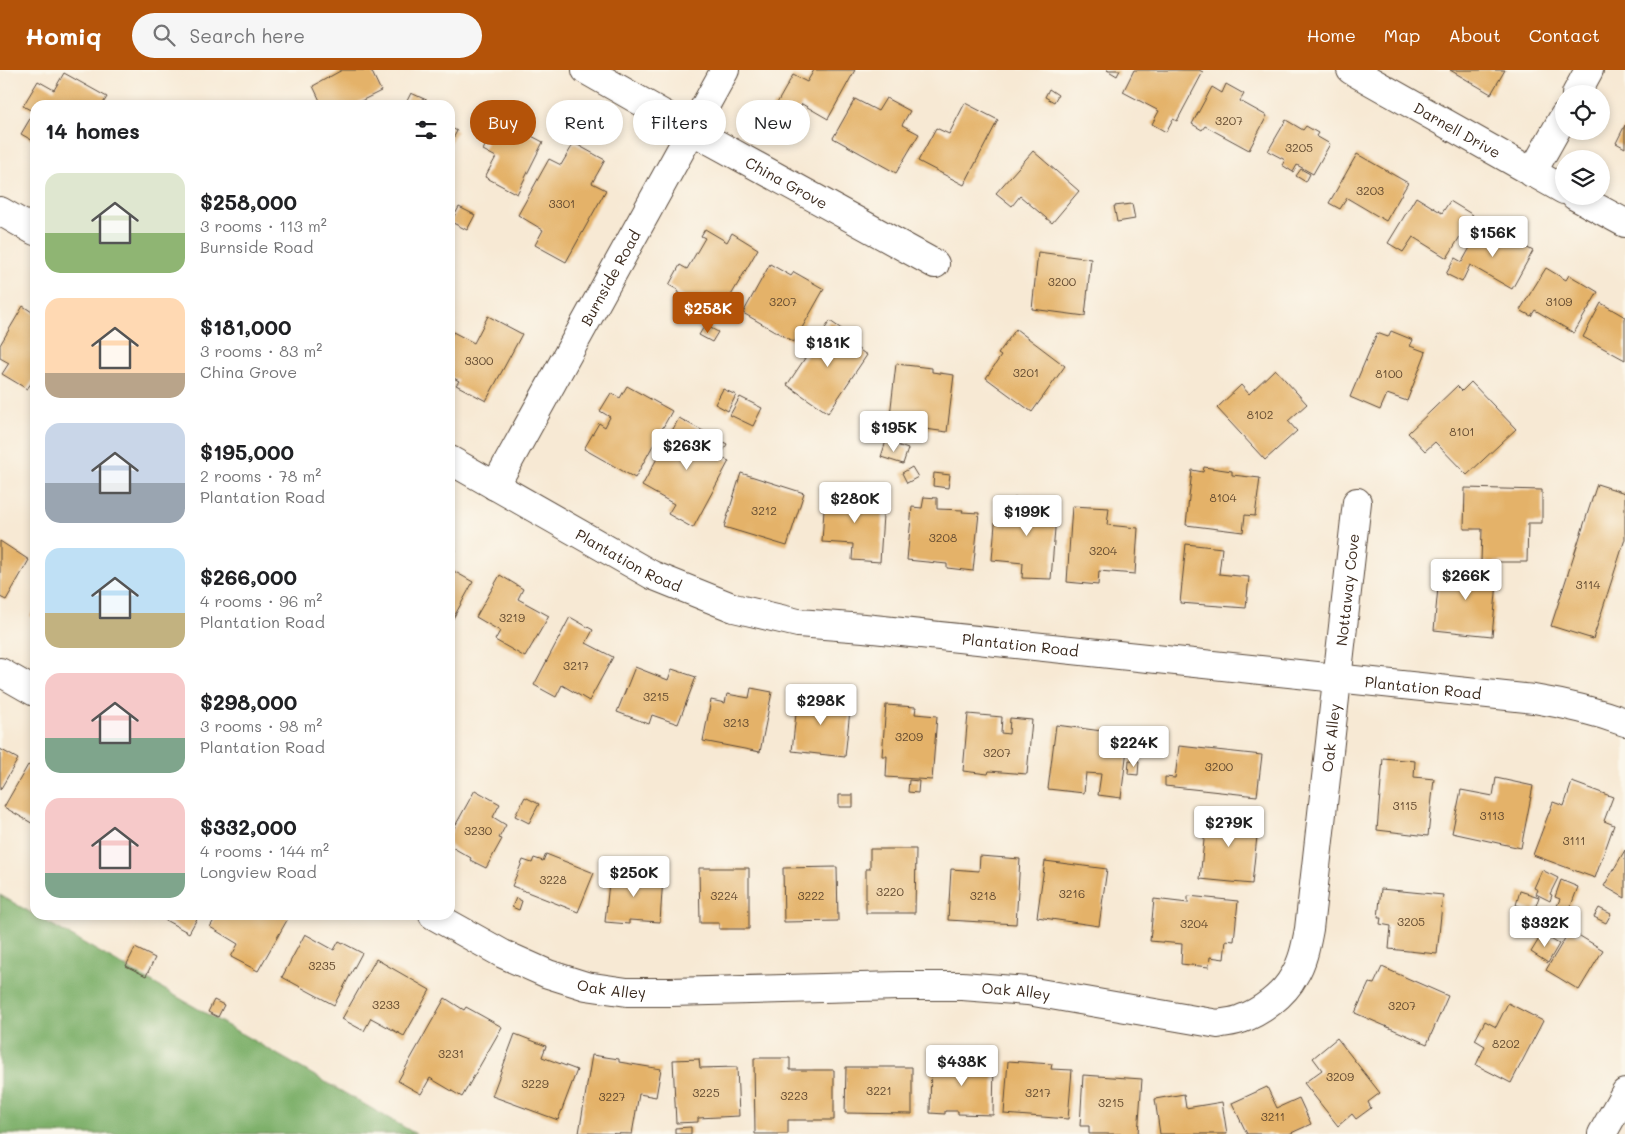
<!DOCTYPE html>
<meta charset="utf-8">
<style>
body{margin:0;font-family:Mali,sans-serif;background:#f6f6f6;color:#202124;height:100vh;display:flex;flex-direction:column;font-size:19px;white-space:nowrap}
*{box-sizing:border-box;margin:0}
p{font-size:16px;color:#757577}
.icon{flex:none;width:28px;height:28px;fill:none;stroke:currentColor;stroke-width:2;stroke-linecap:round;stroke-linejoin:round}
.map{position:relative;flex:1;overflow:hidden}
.details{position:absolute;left:30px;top:30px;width:425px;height:820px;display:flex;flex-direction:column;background:#fff;border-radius:15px;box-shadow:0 2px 8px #0003}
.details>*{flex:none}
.guide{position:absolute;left:470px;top:30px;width:475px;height:45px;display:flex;gap:10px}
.tools{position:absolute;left:1555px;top:15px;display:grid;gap:10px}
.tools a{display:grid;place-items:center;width:55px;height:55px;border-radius:50%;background:#fff;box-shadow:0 2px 8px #0003;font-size:25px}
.price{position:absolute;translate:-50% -42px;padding:0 11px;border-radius:5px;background:#fff;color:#222;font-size:16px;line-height:32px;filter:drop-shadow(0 1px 2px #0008)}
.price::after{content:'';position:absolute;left:50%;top:30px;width:15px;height:11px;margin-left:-8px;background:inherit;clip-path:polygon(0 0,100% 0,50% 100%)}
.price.current{background:#b45309;color:#fff}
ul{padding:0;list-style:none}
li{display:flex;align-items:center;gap:15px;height:125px;padding:0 15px}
li span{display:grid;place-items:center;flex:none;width:140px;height:100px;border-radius:15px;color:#555}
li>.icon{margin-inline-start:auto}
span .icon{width:60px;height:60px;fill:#fffc;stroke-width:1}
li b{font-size:21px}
h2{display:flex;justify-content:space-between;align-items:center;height:60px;padding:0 15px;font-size:21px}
.chip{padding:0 18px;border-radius:22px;background:#fff;box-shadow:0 2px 8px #0003;font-size:18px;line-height:45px}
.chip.current{background:#b45309;color:#fff}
header{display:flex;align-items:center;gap:30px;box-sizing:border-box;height:70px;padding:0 25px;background:#b45309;color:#fff}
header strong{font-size:24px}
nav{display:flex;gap:28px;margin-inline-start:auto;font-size:18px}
.search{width:350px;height:45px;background:#f6f6f6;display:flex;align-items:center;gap:12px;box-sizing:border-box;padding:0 18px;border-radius:28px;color:#757577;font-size:19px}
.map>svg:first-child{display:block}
.forest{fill:#7eb06a;stroke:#5c6d44}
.building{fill:#e4b269}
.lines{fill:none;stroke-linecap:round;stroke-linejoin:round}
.minor-casing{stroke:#574739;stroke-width:30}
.minor{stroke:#fff;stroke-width:28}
.labels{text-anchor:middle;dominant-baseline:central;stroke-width:5;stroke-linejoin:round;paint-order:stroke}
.number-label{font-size:12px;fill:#654c31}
.street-label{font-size:15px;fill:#3b2a1e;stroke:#fbf7ec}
</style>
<header>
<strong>Homiq</strong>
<div class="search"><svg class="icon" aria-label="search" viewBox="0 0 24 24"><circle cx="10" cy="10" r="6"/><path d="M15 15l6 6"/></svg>Search here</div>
<nav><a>Home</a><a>Map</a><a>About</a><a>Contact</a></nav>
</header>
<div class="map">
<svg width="1625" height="1064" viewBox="0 0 1625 1064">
<rect width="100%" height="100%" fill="#fbf7ec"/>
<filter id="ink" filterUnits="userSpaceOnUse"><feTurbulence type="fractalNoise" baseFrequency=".02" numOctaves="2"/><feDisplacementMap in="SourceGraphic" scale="10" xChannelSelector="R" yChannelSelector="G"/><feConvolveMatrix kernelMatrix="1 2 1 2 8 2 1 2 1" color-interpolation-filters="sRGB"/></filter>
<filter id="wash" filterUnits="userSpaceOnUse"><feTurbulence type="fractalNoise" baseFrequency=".0096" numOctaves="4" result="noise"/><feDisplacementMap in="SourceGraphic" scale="20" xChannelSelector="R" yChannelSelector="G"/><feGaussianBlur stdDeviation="1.12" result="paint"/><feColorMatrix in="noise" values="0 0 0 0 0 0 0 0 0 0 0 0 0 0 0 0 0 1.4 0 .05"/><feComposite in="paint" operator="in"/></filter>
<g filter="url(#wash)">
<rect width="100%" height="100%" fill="#f7e9d4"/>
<path class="forest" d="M0,825L416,1064H0Z"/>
<g id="blocks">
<path class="building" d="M342,0H371L381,21L353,35H322L313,16Z
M814,0H855L828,49L802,34L782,70L761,58L774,34L776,35L793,5L807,12Z
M1107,0H1120L1117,6Z
M1134,0H1199L1203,2L1177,51L1173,49L1166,62L1152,54L1159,41L1123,22Z
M1450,0H1505L1491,24Z
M64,3L107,27L102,35H35V72L21,64L34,42L23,36L38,11L54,20Z
M1226,14L1244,24L1240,31L1267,46L1249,80L1205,56L1202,60L1192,54L1212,17L1222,23Z
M1049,19L1058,25L1054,32L1045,27Z
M411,23L433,33L432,35H405Z
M886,28L910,41L902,55L919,64L896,103L833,68L855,29L878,41Z
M965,33L998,50L964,115L918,91L936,58L949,64Z
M505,37L528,49L522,61L543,72L517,124L485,107L496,87L483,80Z
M1286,50L1303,60L1306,56L1318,63L1316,66L1330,74L1313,104L1297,95L1293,102L1282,95L1285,90L1268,81Z
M1625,55V78L1616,73Z
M450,57L457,61L450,74Z
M574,73L605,90L592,113L606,120L566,192L535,175L543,160L518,145L549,89L561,95Z
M1033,81L1079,121L1052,153L1020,126L1012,136L996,123Z
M1357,84L1408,113L1386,151L1347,128L1340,139L1329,133Z
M1301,99L1310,104L1306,112L1296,106Z
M1416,127L1442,143L1450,131L1473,145L1447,188L1413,167L1403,182L1388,173Z
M1132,134L1135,149L1117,152L1114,136Z
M459,137L475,145L467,160L451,152Z
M1483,154L1533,181L1512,219L1470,195L1462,212L1446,204L1455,188L1462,192Z
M705,159L727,172L732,163L758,179L719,246L677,222L678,220L669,215L680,195L687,199L705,168L701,166Z
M1038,182L1091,189L1085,246L1032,239Z
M770,194L791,206L794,202L824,219L794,272L743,243Z
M1546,198L1566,210L1569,205L1598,222L1574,263L1535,240L1531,246L1520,240Z
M1601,233L1625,247V290L1583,267Z
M23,236L35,244V308L27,319L2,304L9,293L0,288V275Z
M488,246L522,264L486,331L456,315L459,311L450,306V269L453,262L474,273Z
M830,251L856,269L852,275L867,285L828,343L787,315Z
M705,255L718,262L712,272L699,265Z
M1016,259L1065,296L1032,342L986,308L1001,286L998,284Z
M1391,261L1413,270L1410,276L1426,282L1407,331L1387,324L1380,340L1350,327L1377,263L1388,267Z
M896,294L932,298V302L954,305L947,362L889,354Z
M1275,299L1307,334L1288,351L1297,361L1265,390L1217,338L1241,315L1249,324Z
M1471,312L1516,359L1467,405L1435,372L1425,381L1408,363L1457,316L1462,321Z
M627,316L672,341L635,408L584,379L599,353L605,357L610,347L600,341L611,323L620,328Z
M723,319L736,325L728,341L715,334Z
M740,327L762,338L753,356L730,345Z
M679,348L727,374L720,387L729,391L693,458L668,444L674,434L642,416Z
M871,354L881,356L878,369L868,367Z
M886,371L908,379L903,394L881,387Z
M912,397L918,407L907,413L902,403Z
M1204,397L1232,401V405L1260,408L1255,446L1245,445L1243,462L1186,455L1192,400L1203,402Z
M741,403L804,423L787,476L724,457Z
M934,403L950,405L948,418L933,416Z
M1597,414L1625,423V469L1593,569L1551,556Z
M1465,418L1542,420V453H1528L1527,492H1481L1482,459H1464Z
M842,422L856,423V427L884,429L880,492L852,490L853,474L822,472L825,423L842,424Z
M924,427L937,428V439L963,440L962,442L979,443L973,501L947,498V494L907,490L912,437L922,438Z
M1014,428L1054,431L1053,445L1056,446L1051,509L1022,508L1023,493L992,490L996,441L1013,442Z
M1072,436L1109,438L1107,455L1138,458L1135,504L1099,501L1098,515L1067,512Z
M0,471L29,490L6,530L0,527Z
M1186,474L1222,478L1219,504L1249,507L1246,538L1180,533Z
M450,476L456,480L450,491Z
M1440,496L1498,502L1492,566L1434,560Z
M450,499L473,512L450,554Z
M500,505L523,519L518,529L549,546L525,587L495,570L500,561L476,547Z
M35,537V548L30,546Z
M570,547L593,560L586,573L613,587L589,631L562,615L556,627L534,615Z
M635,597L668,610L672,599L696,607L678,654L652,645L649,654L617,642Z
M751,618L772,622L760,682L703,671L711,630L725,633L727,624L749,628Z
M798,625L851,631L845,687L792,681Z
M886,635L916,637L915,644L937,646L932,710L886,707L887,686H882Z
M968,644L1002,647L1001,663L1009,664L1010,648L1032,650L1027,704L989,701L988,704L963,701Z
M1056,655L1102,661V658L1129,663L1121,728L1098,725L1101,704L1086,703L1084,723L1048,719Z
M1179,676L1262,685L1257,726L1165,716V707L1175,708Z
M0,679L18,689L0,720Z
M1383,688L1415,691L1414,707L1434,709L1428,766L1377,760Z
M1129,690L1139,691L1138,705L1128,704Z
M28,695L35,699V755L4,737Z
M1496,708L1533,716L1521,778L1452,763L1461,720L1493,726Z
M909,710L919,711L918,723L908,722Z
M1572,712L1613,727L1604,751L1614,755L1595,808L1533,785L1553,732L1564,736Z
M475,720L500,734L493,747L506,755L499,768L502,769L486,798L470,790L471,788L450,776V765Z
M839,725H853V737H839Z
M525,727L539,734L529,753L515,746Z
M1207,741L1259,747L1252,814L1200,809Z
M870,779H916L915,843H866V799H870Z
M1625,780V828L1604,816Z
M546,784L594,803L578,842L512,816L523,790L532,793L534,788L543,791Z
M980,786L1020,789L1016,854L948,850L951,799L979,801Z
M1045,791L1107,799L1099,856L1037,847Z
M837,797L838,851L784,852L783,798Z
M699,798H749V859H719V853H700Z
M1542,800L1558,808L1550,824L1552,825L1550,831L1536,824L1538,820L1534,818Z
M610,802L663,807L660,852L629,850V854L605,852Z
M1561,810L1578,817L1569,841L1557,836L1560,829L1555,827Z
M1381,819L1443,825L1437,884L1389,879L1391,856L1380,854L1381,848H1378Z
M1520,821L1539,827L1534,841L1516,835Z
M1188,826L1238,831L1234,871L1226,870L1224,889L1210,887L1209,897L1181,894L1182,874L1150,871L1154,829L1188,833Z
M516,828L522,831L519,840L512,837Z
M1599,838L1611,844L1606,853L1594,847Z
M156,845H199L189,863Z
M217,845H290L258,901L231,887L238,874L210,857Z
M1570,860L1603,880L1579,920L1546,900Z
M305,864L334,880L339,871L362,883L334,935L282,907Z
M1542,864L1559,874L1548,893L1531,882Z
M135,878L155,888L146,906L126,896Z
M376,889L430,920L404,966L371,948L364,961L342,949Z
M1382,897L1448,926L1427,974L1355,943L1369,913L1374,914Z
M445,928L464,940L466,937L502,957L462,1027L430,1008L421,1024L398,1011Z
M214,930L224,935L218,947L208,942Z
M1508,933L1543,951L1511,1013L1476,995L1485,976L1475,970L1485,951L1496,957Z
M515,964L546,976L542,987L577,1000L558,1050L492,1026Z
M1337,968L1380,1023L1368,1032L1371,1038L1356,1049L1352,1044L1338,1056L1304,1013L1322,1000L1313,988Z
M592,985L619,989V992L661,999L656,1027L639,1024L632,1064L579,1063Z
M754,988H790V1000H834V1050H788V1064H755Z
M699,989L700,998L737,997L739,1046L698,1048V1052L676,1053L673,990Z
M931,990L994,992L993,1045L958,1044V1041H945V1044L930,1043Z
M1008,991L1052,994L1051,999L1072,1000L1068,1049L1004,1044Z
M846,997H912V1044L845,1043Z
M1083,1005L1142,1009L1138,1064H1089V1056H1080Z
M1267,1017L1277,1038L1299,1028L1311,1054L1289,1064H1247L1232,1033Z
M1184,1024L1186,1038L1222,1032L1227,1064H1160L1155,1029Z
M691,1057V1064H675V1058Z"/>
</g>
</g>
<g filter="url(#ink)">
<use href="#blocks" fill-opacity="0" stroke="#574739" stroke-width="1"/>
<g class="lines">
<defs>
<g id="minor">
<path id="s1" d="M586,0L691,60L935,194"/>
<path id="s2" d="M1351,0L1564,120"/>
<path d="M1576,24L1589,0"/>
<path d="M1532,103L1564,46"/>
<path d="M1575,126L1625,153"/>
<path d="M0,141L35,161"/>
<path id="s3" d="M450,390L652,505L734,538L798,553L864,558L1534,629C1565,634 1595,641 1625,652"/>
<path id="s4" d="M495,416L725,0"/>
<path d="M0,602L35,622"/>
<path id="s5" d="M433,845L503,884L548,904L586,916L627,922H670L899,916H962L1028,921L1218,954C1226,952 1234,952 1241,949C1261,942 1284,925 1294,906C1303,892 1306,875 1309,859L1357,432"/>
<path d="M1602,1064L1625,1023"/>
</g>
</defs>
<use href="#minor" class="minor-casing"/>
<use href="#minor" class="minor"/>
</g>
</g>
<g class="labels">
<g class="number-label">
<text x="1229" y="50">3207</text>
<text x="1299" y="77">3205</text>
<text x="1370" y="120">3203</text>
<text x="562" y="133">3301</text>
<text x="1062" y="211">3200</text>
<text x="783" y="231">3207</text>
<text x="1559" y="231">3109</text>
<text x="479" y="290">3300</text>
<text x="1026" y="302">3201</text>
<text x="1389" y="303">8100</text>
<text x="1260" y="344">8102</text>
<text x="1462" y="361">8101</text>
<text x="1223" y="427">8104</text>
<text x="764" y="440">3212</text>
<text x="943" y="467">3208</text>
<text x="1103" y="480">3204</text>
<text x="1588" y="514">3114</text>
<text x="512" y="547">3219</text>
<text x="576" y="595">3217</text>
<text x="656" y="626">3215</text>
<text x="736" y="652">3213</text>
<text x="909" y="666">3209</text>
<text x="997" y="682">3207</text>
<text x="1219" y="696">3200</text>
<text x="1405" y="735">3115</text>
<text x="1492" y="745">3113</text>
<text x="478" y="760">3230</text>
<text x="1574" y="770">3111</text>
<text x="553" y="809">3228</text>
<text x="890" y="821">3220</text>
<text x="1072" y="823">3216</text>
<text x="724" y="825">3224</text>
<text x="811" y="825">3222</text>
<text x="983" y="825">3218</text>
<text x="1411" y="851">3205</text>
<text x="1194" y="853">3204</text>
<text x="322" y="895">3235</text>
<text x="386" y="934">3233</text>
<text x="1402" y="935">3207</text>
<text x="1506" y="973">8202</text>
<text x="451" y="983">3231</text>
<text x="1340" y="1006">3209</text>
<text x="535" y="1013">3229</text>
<text x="879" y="1020">3221</text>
<text x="706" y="1022">3225</text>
<text x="1038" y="1022">3217</text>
<text x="794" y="1025">3223</text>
<text x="612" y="1026">3227</text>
<text x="1111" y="1032">3215</text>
<text x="1273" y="1046">3211</text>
</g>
<g class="street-label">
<text stroke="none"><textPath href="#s2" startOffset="122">Darnell Drive</textPath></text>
<text stroke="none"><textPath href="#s1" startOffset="230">China Grove</textPath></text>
<text stroke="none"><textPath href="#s4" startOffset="238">Burnside Road</textPath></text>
<text stroke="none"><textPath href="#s3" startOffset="205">Plantation Road</textPath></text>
<text stroke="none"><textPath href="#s5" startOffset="1289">Nottaway Cove</textPath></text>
<text stroke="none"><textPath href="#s3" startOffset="610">Plantation Road</textPath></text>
<text stroke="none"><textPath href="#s3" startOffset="1015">Plantation Road</textPath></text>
<text stroke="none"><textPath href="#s5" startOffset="1140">Oak Alley</textPath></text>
<text stroke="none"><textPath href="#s5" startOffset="195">Oak Alley</textPath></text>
<text stroke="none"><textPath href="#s5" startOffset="600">Oak Alley</textPath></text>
</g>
</g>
</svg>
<div class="tools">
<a><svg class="icon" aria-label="locate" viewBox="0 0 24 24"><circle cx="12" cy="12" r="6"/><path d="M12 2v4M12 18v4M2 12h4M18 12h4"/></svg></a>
<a><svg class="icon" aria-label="layers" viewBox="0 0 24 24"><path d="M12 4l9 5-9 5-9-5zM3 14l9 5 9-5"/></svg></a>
</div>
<b class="price" style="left:1493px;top:188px">$156K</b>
<b class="price current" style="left:708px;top:264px">$258K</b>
<b class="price" style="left:828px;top:298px">$181K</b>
<b class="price" style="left:894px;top:383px">$195K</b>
<b class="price" style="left:687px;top:401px">$263K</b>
<b class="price" style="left:855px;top:454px">$280K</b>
<b class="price" style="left:1027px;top:467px">$199K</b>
<b class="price" style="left:1466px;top:531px">$266K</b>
<b class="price" style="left:821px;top:656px">$298K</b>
<b class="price" style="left:1134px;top:698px">$224K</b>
<b class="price" style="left:1229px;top:778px">$279K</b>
<b class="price" style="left:634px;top:828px">$250K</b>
<b class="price" style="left:1545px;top:878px">$332K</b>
<b class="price" style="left:962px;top:1017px">$438K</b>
<div class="guide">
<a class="chip current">Buy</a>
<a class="chip">Rent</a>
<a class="chip">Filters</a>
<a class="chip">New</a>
</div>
<section class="details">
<h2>14 homes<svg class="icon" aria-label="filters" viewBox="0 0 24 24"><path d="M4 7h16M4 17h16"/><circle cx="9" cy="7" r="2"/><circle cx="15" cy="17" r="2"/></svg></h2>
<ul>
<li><span style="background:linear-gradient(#dfe7d0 60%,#8fb573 0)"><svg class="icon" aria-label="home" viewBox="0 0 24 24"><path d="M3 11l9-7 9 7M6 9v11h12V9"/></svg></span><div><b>$258,000</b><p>3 rooms · 113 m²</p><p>Burnside Road</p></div></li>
<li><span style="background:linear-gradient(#ffd9b3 75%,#b9a48a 0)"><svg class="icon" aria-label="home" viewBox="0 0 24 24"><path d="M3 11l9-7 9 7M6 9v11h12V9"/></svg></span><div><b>$181,000</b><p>3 rooms · 83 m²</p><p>China Grove</p></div></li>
<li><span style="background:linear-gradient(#c9d6e8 60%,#9aa5b1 0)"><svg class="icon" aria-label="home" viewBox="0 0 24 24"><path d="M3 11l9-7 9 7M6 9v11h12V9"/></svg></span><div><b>$195,000</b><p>2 rooms · 78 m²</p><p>Plantation Road</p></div></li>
<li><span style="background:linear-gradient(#bfe0f5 65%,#c2b280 0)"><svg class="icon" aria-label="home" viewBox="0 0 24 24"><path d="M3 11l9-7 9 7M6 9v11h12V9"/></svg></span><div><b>$266,000</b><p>4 rooms · 96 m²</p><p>Plantation Road</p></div></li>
<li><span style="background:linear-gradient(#f6c9c9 65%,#7fa58c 0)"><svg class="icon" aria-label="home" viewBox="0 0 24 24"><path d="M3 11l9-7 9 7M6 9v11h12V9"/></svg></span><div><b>$298,000</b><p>3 rooms · 98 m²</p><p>Plantation Road</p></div></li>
<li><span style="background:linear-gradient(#f6c9c9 75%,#7fa58c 0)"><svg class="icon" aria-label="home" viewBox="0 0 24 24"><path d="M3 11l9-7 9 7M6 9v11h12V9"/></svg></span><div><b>$332,000</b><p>4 rooms · 144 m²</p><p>Longview Road</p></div></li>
</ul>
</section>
</div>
